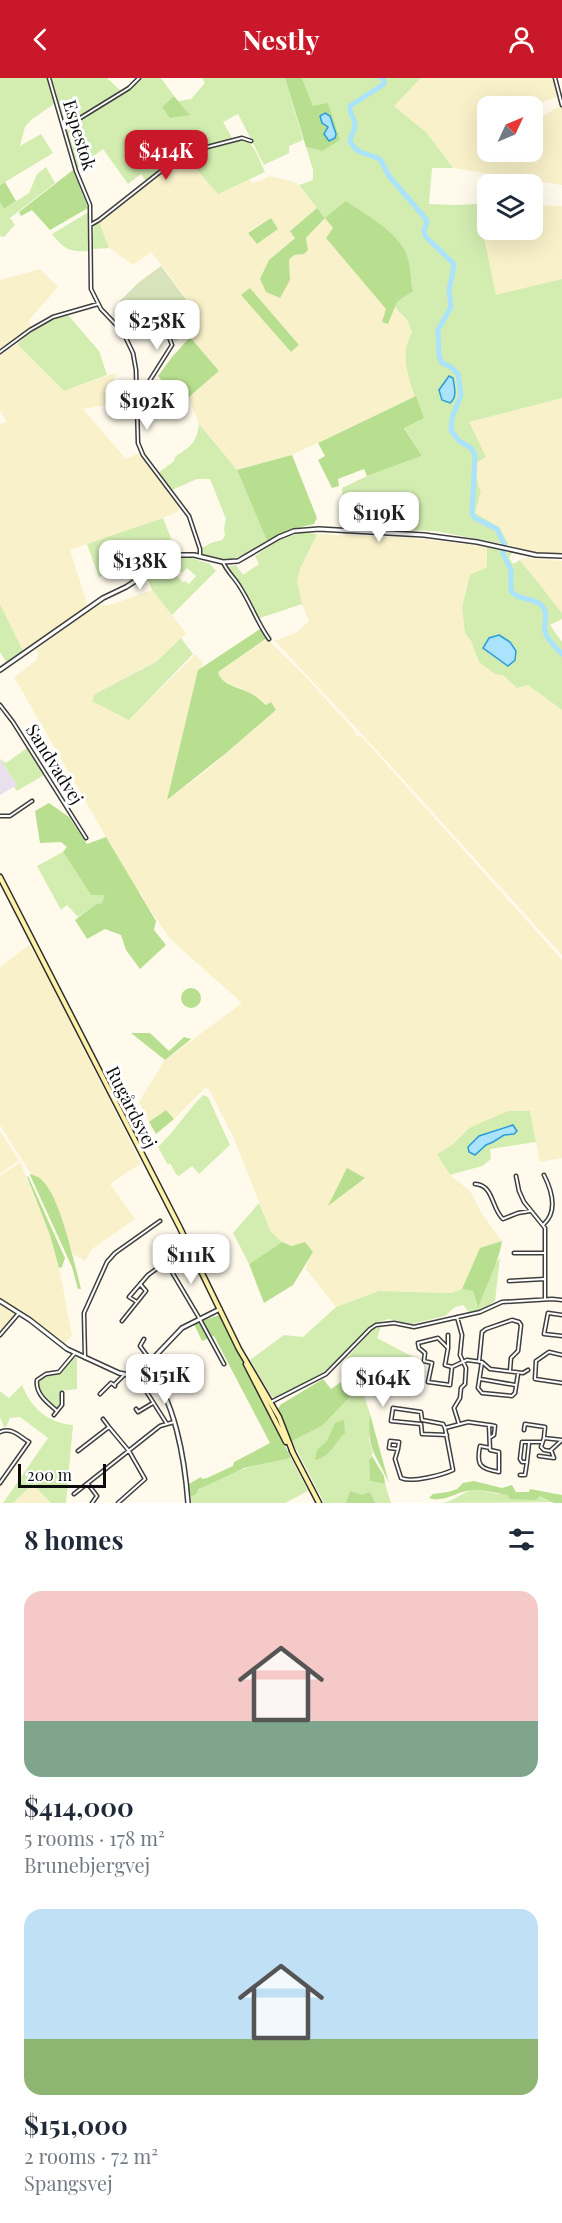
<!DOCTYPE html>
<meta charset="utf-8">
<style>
body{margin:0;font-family:"Playfair Display",serif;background:#f2f2f3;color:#1f2937;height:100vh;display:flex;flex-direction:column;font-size:22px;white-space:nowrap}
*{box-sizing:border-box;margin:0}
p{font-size:20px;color:#747a83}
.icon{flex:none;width:33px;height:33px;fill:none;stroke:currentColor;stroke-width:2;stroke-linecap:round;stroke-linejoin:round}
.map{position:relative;height:1425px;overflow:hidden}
.details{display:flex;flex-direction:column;background:#fff;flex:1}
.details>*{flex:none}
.needle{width:39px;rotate:46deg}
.controls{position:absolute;left:477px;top:18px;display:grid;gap:12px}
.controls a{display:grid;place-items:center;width:66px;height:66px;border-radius:12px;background:#fff;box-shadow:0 6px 24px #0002;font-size:30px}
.scale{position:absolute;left:18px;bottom:15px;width:88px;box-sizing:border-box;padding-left:6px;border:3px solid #0c0c0c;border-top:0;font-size:16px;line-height:21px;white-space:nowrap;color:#0c0c0c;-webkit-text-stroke:4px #fff;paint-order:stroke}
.price{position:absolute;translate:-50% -51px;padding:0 14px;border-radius:12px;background:#fff;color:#222;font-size:20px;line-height:39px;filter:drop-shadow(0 2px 3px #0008)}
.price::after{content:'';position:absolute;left:50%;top:36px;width:18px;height:14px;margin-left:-9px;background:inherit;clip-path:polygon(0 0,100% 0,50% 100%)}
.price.selected{background:#c91829;color:#fff}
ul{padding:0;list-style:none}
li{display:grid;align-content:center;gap:12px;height:318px;padding:0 24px}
li span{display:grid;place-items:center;height:186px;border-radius:18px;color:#555}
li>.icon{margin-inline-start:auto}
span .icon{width:108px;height:108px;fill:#fffc;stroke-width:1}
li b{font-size:26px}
h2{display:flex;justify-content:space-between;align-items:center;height:72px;padding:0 24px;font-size:26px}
header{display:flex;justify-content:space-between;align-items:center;height:78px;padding:0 24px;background:#c91829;color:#fff;font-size:27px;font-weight:700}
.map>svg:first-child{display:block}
.industrial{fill:#eadfec}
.farmland{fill:#f8f1c9;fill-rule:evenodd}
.green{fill:#d3edb1}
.forest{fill:#b7df8f}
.cemetery{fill:#d8e3bb}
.water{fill:#abe2fc;stroke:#2b9dda;stroke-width:1.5}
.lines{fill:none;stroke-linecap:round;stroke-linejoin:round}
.river{stroke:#abe2fc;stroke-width:5}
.minor-casing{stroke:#3f3f3f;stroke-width:5}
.tertiary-casing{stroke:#3f3f3f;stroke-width:6}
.secondary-casing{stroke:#2e2e2e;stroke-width:7}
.minor{stroke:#fff;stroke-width:2}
.tertiary{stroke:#fff;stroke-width:3}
.secondary{stroke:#fff1a7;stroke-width:4}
.labels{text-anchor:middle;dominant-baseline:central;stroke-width:6;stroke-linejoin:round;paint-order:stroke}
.street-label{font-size:18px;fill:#0c0c0c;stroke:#fff}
</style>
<header><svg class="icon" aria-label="back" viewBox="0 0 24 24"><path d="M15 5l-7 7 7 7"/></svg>Nestly<svg class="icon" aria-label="person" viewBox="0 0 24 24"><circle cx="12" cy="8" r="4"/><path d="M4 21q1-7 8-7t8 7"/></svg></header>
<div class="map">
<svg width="562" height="1425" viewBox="0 0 562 1425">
<rect width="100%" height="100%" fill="#fffaec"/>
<path class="industrial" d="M0,681L17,707L0,717Z"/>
<path class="farmland" d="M421,0H554L559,18L538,26L533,33L532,28H488V74H532L533,44L562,27V107L453,90L427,55L394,28Z
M184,77L218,116L250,101L252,105L263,102L269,98L295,104L303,112L317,130L290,152L295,159L269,182L260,201L290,202L289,183L293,177L304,176L306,161L325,140L333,150L363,203L386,231L388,246L395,229L408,243L412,255L407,293L416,318L292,377L237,392L199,346L189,320L219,293L190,259L189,254L203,241L151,174L133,187L109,170L99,144ZM270,140L278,151L257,166L248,154ZM250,210L299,268L291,274L242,217Z
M477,126H487L488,152H532L533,127L562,128V201L496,218Z
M40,191L58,209L29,242L30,249L0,272V202Z
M17,266L64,313L115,295V325L83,331L126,381L139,375L180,429L177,434L163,440L70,472L88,529L23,573L0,526V346L7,344L0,333V278Z
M562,320V475H538L509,467L499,449L475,435L481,413L478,407L477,389L469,344Z
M317,456L424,461L487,469V489L470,497L462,528L465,555L471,563L479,584L495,596L503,597L517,610L528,607L562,632V877L372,667L275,563L297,554L309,543L302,526L297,503L300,491Z
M525,480L562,483V535L520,482Z
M152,512L186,555L156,584L95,616L129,642L196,576L203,585L196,600L168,721L206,693L276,632L243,611L230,607L220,599L218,594L267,561L305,598L355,653L357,659L361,658L562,882V1080L540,1084L530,1033L469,1050L452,1067L437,1076L450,1097L470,1113L482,1136L502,1163L480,1170L462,1211L451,1215L379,1213L336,1229L305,1190L313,1174L282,1164L271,1154L234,1061L209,1011L205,1010L174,1041L166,1032L149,1044L139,1024L165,982L242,925L171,862L144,823L142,814L140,818L14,599L36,583L38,577L36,571L98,527H110Z
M29,867L44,892L141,1085L110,1106L135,1141L92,1171L85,1183L73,1176L55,1126L44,1103L31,1096L0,1047V889Z
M0,1053L19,1082L0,1096Z
M20,1084L50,1157L60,1194L72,1258L63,1266L38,1245L0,1221V1098Z
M0,1225L16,1235L0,1255Z
M33,1406L51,1425H13Z"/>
<path class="green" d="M0,0H47L54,26L31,42L25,49L20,68L41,56L53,75L0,107Z
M50,0H107L121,13L66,48L63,45Z
M142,0H161L174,18L162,29L189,36L178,23L191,21L205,5L202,0H285L303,62L289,68V75L264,87L238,36L223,44L232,60L206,69L199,59L147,105L141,96L128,106L103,71L76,91L64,51L129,12Z
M302,0H421L394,28L427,55L453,90H432L429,126L455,127L477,126L496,217L562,201V320L469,344L486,379L476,385L478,407L481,413L475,435L499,449L509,467L435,453L402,452L396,439L361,452L345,451L342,410L367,398L422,378L404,349L424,340C414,314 396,281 412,255L408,243L395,229L397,224L413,213L407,179L325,140L299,107L313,102V92L306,69L322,73L313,28Z
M242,60C255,65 259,82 265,94L218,116L184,77Z
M46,89L55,105L10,140L15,147L4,159L0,158V124L4,131L29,115L37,96Z
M87,135L90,137V173C69,174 65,172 52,156Z
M99,144L109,170L92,171L94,146Z
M68,237L99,273L107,297L64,313L17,266C32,252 47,242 68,237Z
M199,346L237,392L267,463C246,476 228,489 203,477L202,470L211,465L222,462L225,458L224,450L226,441L210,401H197L172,412L158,395L174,383L175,379C192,367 196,366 199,346Z
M163,440L177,475L130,504L124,491L99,499L87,466Z
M301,454L317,456L300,491L297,503L302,526L257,541L245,512L227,489L236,487L243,497L259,486L255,478L277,463Z
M487,469L512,475L509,480L513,486L520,482L562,535V541L550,547L562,564V632L528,607L517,610L503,597L495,596L479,584L471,563L465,555L462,529L470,497L487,489Z
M185,478L210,486L216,493L172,537L152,512L147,499L166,487L183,504L185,503L189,506L196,498L187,490L182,495L170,484L176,480Z
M0,526L23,573L7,585L0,574Z
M181,560L193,576L129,642L92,623L95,616L156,584Z
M27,670L44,697L17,713L14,709L17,707L0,681L6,685Z
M63,774L91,817L106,816L102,825L96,826L78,839L67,827L61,832L37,788Z
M203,1017L208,1019L230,1067L199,1096L192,1088L179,1098L176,1096L170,1085L168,1087L158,1069C175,1053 186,1034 203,1017Z
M508,1033H530L536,1064L490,1071L491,1081L482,1088L450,1097L437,1076L452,1067L469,1050Z
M259,1125L271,1154L282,1164L249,1186L233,1155Z
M500,1180L495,1223L482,1232L469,1234L463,1227L455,1229L445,1238L412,1246L389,1241L375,1245L331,1290L279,1319H272L250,1282L284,1257L303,1259L336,1229L379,1213L451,1215L462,1211L473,1213L477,1229L494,1186Z
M381,1248L377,1260L421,1283L417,1318L360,1310L359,1296L346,1281L372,1252Z
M74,1279L77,1280V1311L61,1313L58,1330L54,1329L38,1311V1304L45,1298L58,1297Z
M22,1307C31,1330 48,1345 73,1347L66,1425H51L33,1406L13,1425H3L48,1360L20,1339L10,1340L6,1349H4L0,1339V1313L9,1320Z
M360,1314H363L370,1336L369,1362L373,1375L369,1382L370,1403L385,1406L391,1425H324L292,1363L322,1348L353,1316Z
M291,1380L308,1413L285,1425H191V1419C195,1417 197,1413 201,1410C228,1392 260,1386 291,1380Z
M476,1411L498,1416L540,1418L555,1424L442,1425C455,1423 463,1413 476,1411Z"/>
<path class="forest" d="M285,0H302L313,28L328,25L340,62L322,73L306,69Z
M174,18L190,37L170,40L162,29Z
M73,92L88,130L50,152L32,132L21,138L19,134Z
M5,104L16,123L4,131L0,124V107Z
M346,123C366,137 391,150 404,171C411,183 410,200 413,213L397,224L388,246L382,244L386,231L326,160L333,150L325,140L306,160L308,172L304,176L294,177L289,182L290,202L280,220L266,214L260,201L269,182L295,160L290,153L317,130L325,140Z
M271,140L278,151L257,166L248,155Z
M250,210L299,267L291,274L241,217Z
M190,259L219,293L181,326L158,298L172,279Z
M416,318L424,340L404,350L422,378L367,398L364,391L338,401L339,408L332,410L318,382L325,378L318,365Z
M292,377L317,440L314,446L288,452L267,463L237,392Z
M260,551L267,560L218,594C222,608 239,609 250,615C256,618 261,623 266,627L271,624L276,632L225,676L167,722L198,592Z
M49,725L69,739L87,766L106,759L156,843L154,852L166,867L140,891L126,872L121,857L105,851L87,861L75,842L96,826L102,825L105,817H91L63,774L67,769L61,764L40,765L35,733Z
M181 920a10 10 0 1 1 20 0a10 10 0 1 1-20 0Z
M131,955H150L169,973L184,959L191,961L165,982Z
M166,1032L174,1041L156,1056L149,1044Z
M347,1090L365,1100L328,1128Z
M31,1096C35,1098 40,1099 43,1103C61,1122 74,1184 81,1211H78L72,1189L30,1097Z
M28,1098L65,1180L62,1189L59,1190L50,1157L27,1099Z
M502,1163C499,1184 485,1209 478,1230L473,1213L462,1211L480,1170Z
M282,1164L292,1168L305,1164L313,1174L293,1207L264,1225L249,1186Z
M219,1237L291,1380L244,1390L199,1411L196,1416L191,1419L187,1407L201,1399L202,1401L207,1400L233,1388L234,1384L270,1365L214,1258L202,1263L194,1246Z
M323,1301L331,1311L341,1304L353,1316L322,1348L292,1363L278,1331L280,1327Z
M370,1336L389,1405C376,1376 366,1371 370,1336Z
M344,1342L345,1355C334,1365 331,1379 315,1382L317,1372L327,1363L335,1345Z
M372,1378L384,1398L385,1406L370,1403L369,1382Z
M474,1403L502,1410L512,1407L516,1414H529L530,1411L562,1417V1425H554L540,1418L536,1422L509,1421L508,1417C497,1416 484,1411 473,1412C456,1413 446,1425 429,1420L433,1416L448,1414L457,1411L463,1405Z
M350,1413L362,1417L370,1414L375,1425H346Z"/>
<path class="cemetery" d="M161,188L201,241L175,264L162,236L167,232L162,226L141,243L123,230L120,223L138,205Z"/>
<path class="water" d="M325,35L330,38L336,56L335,60L329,63L324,56L328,49L322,45L320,38Z
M449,298L453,300C454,308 458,319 450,325L442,322L439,312Z
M499,557L510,564L516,573L515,582L508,588L483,570L489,560Z
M513,1047L517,1053L514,1056L504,1057L493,1064L486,1067L475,1077L469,1074L468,1069L479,1058Z"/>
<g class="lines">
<path class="river" d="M381,0L384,2V6L350,28C349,37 356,41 355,49C354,55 350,57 350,64L358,73L380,81L389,98L426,141L427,144L424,152L425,158L453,185L454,188L449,212L451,229L438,252L439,278L442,285L451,289L458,296L461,317L452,340L451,352L459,363L471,370L475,377L472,436L475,440L497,451L504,466L503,476L511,492V513C519,523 532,519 541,527C550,535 543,543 545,553C547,562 556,570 562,576"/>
<defs>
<path id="minor" d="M49,0L76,93L90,127L91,211L101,231L123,254L133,275L136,292L138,365L143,377L189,438L200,471V478
M555,0L562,27
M64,50L129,10L139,0
M92,146L99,142L184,75L242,60L251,63
M0,274L30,252L53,239L98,226
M136,316L142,315L145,310L172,267L159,232
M223,484C227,494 235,500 240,509C251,526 257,544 269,561
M0,627L13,644L86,760
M0,738H10L32,723
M544,1097C552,1113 558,1133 544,1146
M516,1098L519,1113L524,1124L545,1150V1221
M475,1106C494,1107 491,1130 503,1141L518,1135L530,1133
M514,1175H545
M166,1184L198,1238L224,1286
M509,1203L544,1201
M137,1224L129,1219L148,1197L170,1181
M562,1237L548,1235L544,1256L562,1258
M457,1239L462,1257L460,1277L466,1290L465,1306L461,1310L460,1320L454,1330L459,1346
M122,1243L146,1213L140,1206
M0,1257L19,1235
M144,1261L140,1268L151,1283
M448,1270V1257
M562,1277L549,1274L536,1283L535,1301L562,1305
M85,1280L84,1235L107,1184L115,1175L160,1143
M479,1284L482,1254L486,1251L512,1242L519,1244L521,1247L518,1273L511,1280L510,1293
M482,1284L478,1310L482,1315L512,1318L515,1315L518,1296
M452,1289L445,1287L448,1270L438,1260L418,1265L419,1270L425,1275L424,1283L432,1285L428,1304L450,1307L452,1289L467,1282L482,1284L490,1291L523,1295L528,1292
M480,1301L515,1307
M160,1306L146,1313L167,1346
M115,1308L114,1307L124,1297
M100,1316L111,1305L114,1307
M271,1324L326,1296L370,1251L376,1247L394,1245L414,1249L480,1234L502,1224L552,1221L562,1222
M136,1331L138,1334L153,1325
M57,1333C48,1325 35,1316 37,1302L46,1296L59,1294L75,1275
M54,1337L62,1327V1315
M103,1341L109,1349
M490,1347L495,1348L494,1357L491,1359
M445,1350L443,1346L422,1342L421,1334L393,1330L391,1343L421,1346L422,1356L447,1357
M524,1352L525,1346L545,1349L544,1359
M0,1354C12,1349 19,1358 29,1364L0,1405
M544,1360L562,1362L550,1373L544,1372L541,1369Z
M529,1365L527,1384H522L520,1381L522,1364H541
M398,1371L399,1364L390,1363L389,1370L398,1371L395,1381L401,1400C412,1405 442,1397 453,1392L445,1350L468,1344L489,1347L490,1372L499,1374V1394C480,1391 476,1387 480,1368L490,1370
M78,1373L109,1349L129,1373L145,1401L118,1425
M539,1378L554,1380L551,1372
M520,1397H525L527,1384
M88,1406L97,1418L92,1425
M74,1416L160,1348L174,1344"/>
<path id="tertiary" d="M0,592L103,520L126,509L176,477H194L223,484L238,483L279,459L294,453L319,451L424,457L477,464L536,477L562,478
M0,1223L30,1242L67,1271L119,1295L129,1297L142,1292L182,1250L220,1231
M146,1289C175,1318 185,1384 188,1425"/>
<path id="secondary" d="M0,799L179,1148L239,1271L279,1339L293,1375
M246,1286L286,1364
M292,1373L319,1425"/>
</defs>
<use href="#minor" class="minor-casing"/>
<use href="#tertiary" class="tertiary-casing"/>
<use href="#secondary" class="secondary-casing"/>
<use href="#minor" class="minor"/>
<use href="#tertiary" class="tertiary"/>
<use href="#secondary" class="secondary"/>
</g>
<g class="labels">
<g class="street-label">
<text transform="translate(80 57) rotate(73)">Espestok</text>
<text transform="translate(55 686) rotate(58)">Sandvadvej</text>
<text transform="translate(132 1029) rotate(63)">Rugårdsvej</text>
</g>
</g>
</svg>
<div class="controls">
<a><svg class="needle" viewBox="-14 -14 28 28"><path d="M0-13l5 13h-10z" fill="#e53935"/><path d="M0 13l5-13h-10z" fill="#747a83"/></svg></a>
<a><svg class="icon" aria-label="layers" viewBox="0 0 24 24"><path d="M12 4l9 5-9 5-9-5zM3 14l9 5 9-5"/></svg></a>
</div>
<div class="scale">200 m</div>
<b class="price selected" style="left:166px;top:103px">$414K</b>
<b class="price" style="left:157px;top:273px">$258K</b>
<b class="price" style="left:147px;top:353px">$192K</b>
<b class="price" style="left:379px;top:465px">$119K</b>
<b class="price" style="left:140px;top:513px">$138K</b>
<b class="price" style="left:191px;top:1207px">$111K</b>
<b class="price" style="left:165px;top:1327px">$151K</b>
<b class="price" style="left:383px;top:1330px">$164K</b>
</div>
<section class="details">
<h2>8 homes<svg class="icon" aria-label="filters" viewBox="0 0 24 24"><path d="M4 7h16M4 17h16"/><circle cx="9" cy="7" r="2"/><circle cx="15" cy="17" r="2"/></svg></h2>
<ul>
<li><span style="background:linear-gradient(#f6c9c9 70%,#7fa58c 0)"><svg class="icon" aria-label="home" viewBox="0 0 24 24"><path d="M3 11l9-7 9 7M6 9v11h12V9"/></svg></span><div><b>$414,000</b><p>5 rooms · 178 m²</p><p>Brunebjergvej</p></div></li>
<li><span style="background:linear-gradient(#bfe0f5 70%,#8fb573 0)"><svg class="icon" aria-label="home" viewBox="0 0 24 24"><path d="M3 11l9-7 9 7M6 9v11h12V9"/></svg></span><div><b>$151,000</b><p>2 rooms · 72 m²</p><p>Spangsvej</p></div></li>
</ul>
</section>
